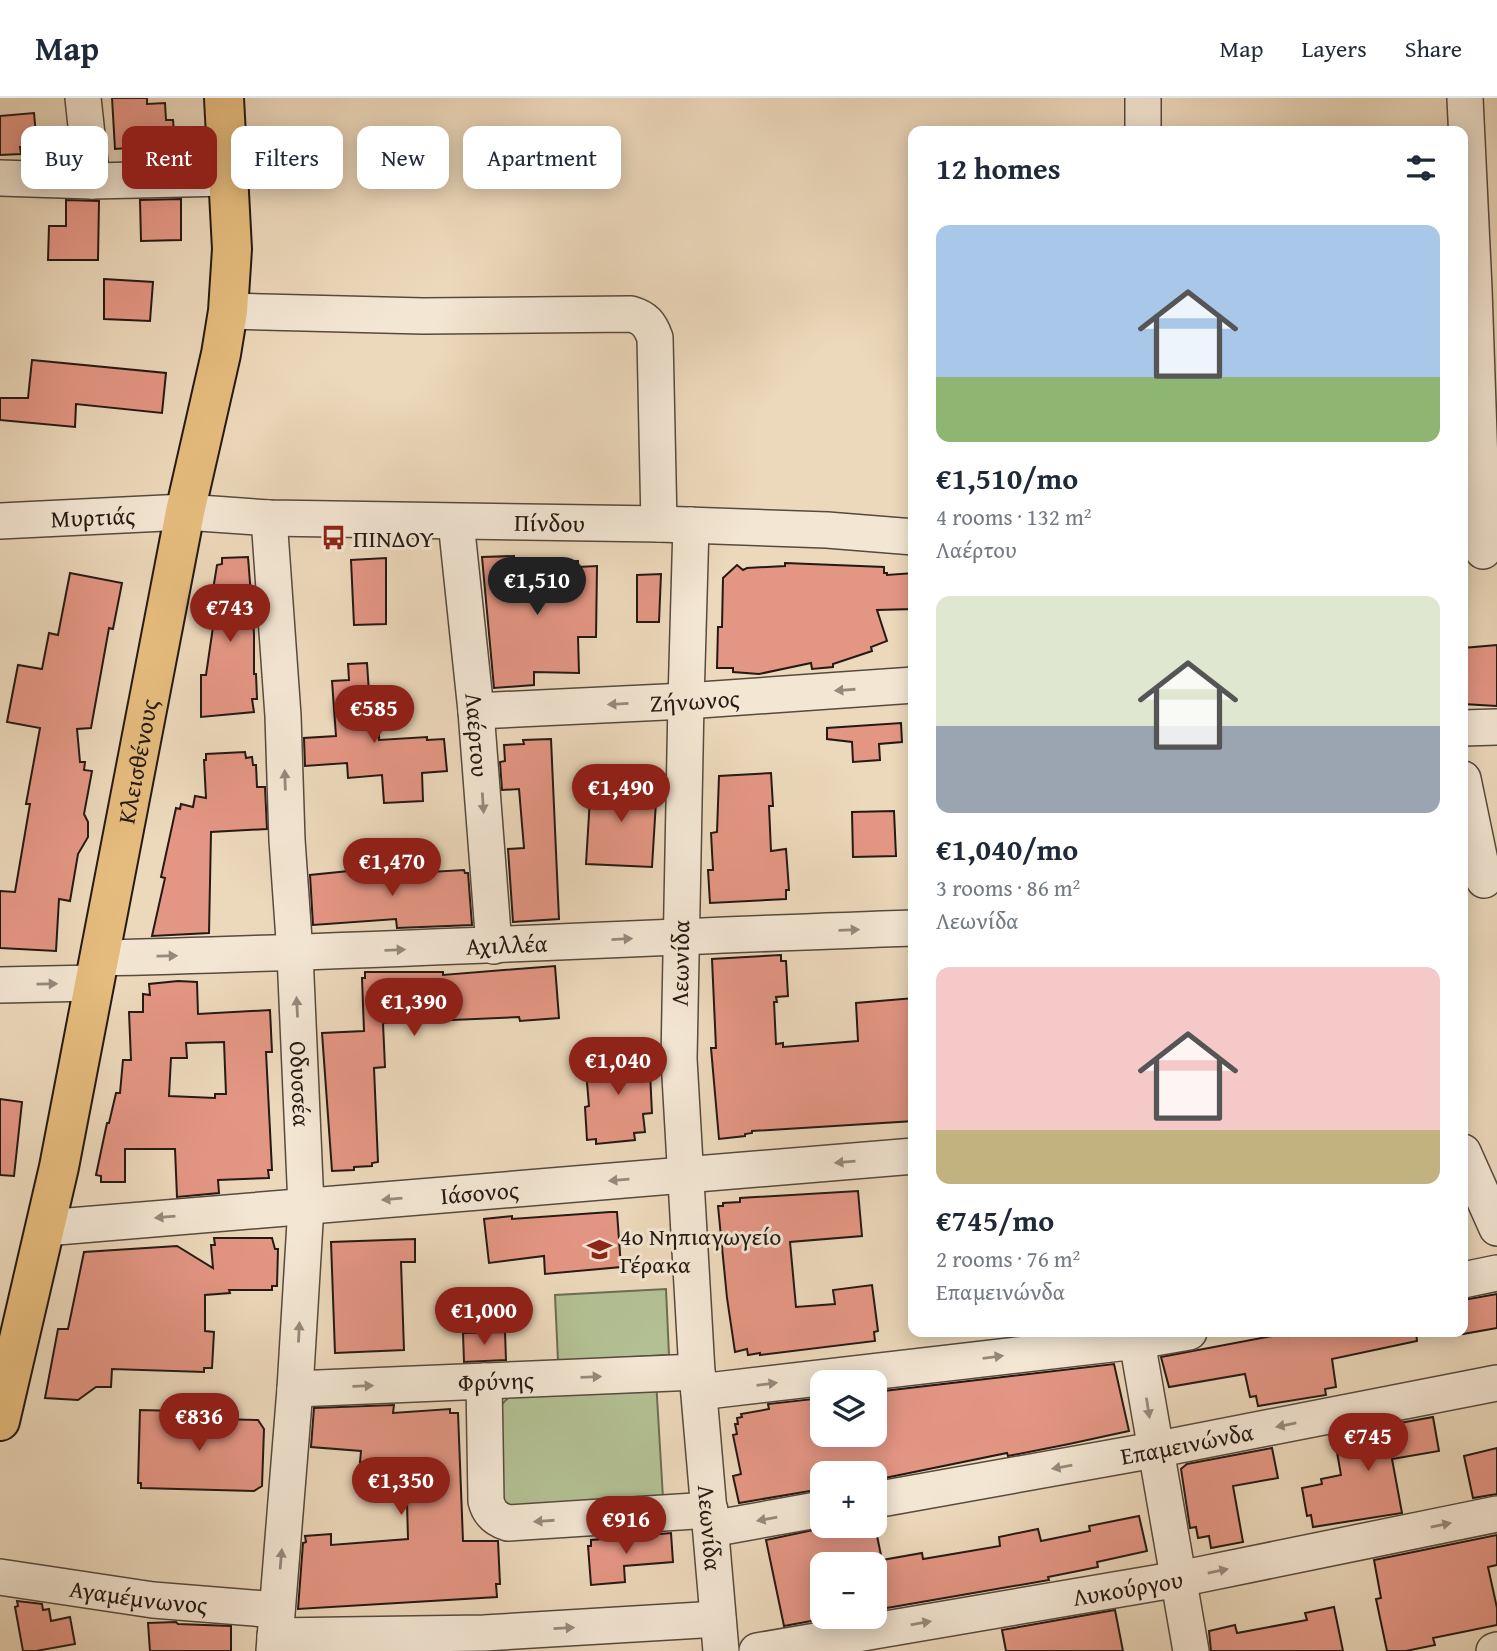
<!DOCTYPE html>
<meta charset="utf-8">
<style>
body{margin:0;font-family:"Gentium Book Plus",serif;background:#f6f6f7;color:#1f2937;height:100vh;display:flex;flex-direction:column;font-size:26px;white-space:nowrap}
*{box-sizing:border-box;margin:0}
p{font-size:23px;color:#747a83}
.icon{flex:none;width:38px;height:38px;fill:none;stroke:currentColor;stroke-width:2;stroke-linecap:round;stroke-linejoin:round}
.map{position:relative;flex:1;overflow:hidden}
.side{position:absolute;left:908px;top:28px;width:560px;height:1211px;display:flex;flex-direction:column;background:#fff;border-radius:14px;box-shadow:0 4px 18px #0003}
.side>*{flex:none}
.hud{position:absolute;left:21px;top:28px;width:665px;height:63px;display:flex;gap:14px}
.buttons{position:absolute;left:810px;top:1272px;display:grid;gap:14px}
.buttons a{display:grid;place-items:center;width:77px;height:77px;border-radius:14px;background:#fff;box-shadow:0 4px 18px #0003;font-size:35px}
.price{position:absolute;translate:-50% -60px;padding:0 16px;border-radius:24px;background:#8f2418;color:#fff;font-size:23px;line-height:46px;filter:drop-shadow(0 2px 4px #0008)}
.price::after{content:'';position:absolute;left:50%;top:42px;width:21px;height:16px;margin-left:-10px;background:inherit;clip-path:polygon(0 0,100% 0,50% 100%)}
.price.selected{background:#222;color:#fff}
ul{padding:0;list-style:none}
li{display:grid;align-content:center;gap:14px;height:371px;padding:0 28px}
li span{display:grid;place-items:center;height:217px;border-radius:14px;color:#555}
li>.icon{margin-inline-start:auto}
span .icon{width:126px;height:126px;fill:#fffc;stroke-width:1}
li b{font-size:30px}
h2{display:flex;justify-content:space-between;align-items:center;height:84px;padding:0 28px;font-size:30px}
.pill{padding:0 24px;border-radius:14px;background:#fff;box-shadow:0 4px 18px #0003;font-size:24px;line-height:63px}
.pill.selected{background:#8f2418;color:#fff}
header{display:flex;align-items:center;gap:42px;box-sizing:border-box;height:98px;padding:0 35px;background:#fff;border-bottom:2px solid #e0e1e3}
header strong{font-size:33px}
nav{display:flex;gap:38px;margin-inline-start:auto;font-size:24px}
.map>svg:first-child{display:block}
.green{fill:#b3c093;stroke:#6c6d54;stroke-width:2}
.building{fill:#e49684;stroke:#251a14;stroke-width:2;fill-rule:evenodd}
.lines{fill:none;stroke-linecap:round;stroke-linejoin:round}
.minor-casing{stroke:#574a3e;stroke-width:38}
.major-casing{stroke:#251a14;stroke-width:42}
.minor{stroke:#f3e6d3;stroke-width:35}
.major{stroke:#e6bc7e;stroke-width:38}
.oneway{fill:#968a7d}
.labels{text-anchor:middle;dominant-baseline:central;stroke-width:6;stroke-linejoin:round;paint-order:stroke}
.street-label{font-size:24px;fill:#251a14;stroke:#f3e6d3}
.poi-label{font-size:24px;fill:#251a14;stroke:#f3e6d3;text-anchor:start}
</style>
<header>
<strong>Map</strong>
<nav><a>Map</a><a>Layers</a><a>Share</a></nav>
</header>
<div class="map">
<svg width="1497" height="1553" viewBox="0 0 1497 1553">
<rect width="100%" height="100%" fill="#ecd8bb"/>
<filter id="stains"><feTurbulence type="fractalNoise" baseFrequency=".00286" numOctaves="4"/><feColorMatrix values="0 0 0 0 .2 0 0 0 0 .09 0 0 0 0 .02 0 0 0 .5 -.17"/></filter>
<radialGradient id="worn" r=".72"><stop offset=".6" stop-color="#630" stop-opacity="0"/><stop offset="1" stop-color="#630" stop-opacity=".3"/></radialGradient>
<path class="green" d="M666,1191L669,1257L558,1263L555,1197Z
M656,1282L663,1400L497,1409L501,1307L510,1298Z"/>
<path class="building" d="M112,0H147V6L165,5L166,22H173L175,47L115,51Z
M34,15L37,48L20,49L21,56L0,57V18Z
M181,101V142L141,143L140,102Z
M66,102L99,103L98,162H48L49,128H66Z
M104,181L153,184L150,223L104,221Z
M32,262L166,275L162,315L76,306L75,329L0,322V300H28Z
M514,458V464L578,463V469L597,468L596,539H578L579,575L534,574V587L494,590L482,459Z
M248,459L254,536V576H256L257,601H252L254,614L201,619V577H206L213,529H207L217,467L222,466V460Z
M386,460V526L354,527L351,462Z
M785,465L884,469V475H887V477L914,475V511L877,512L887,543L871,549L872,553L833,566V569L812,571L811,565L759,576L733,574V570H717L718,529H722L723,480L737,467L743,472L747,470L785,468Z
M70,475L122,485L113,531L109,530L91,630L77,631L80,664H85L84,672L92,673L84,716L88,724V739L78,756L70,803L59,801L56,853L0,850V793L15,794L30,706H26L40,630L7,624L18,567L42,571L49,535L58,537Z
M661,476L659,524H637V477Z
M1497,547V608L1463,606V550Z
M367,565L372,639L379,638V642L427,639V642L444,641L447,673L422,675L423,703L384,705L382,677L348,680L347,665L305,668L304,640L336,638L332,583L349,582L348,566Z
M901,625L902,644L879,646L880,662L853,664L852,644L827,641V630Z
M551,641L559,821L513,824L508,751L524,750L519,691L502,692L500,664L505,663L504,647L524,646L523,642Z
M245,654L246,660L252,659L253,667H256L257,689H265L267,731L211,734L209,835L152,838L165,780L161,779L176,710L180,711L181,706L193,709L195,698L206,700L204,662H206V656Z
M771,675L773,708H769L771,753L786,751L789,792H786V801L710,805L708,772H713L711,735L717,734L719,678Z
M591,683L657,687L652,769L586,766Z
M894,713L896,758L853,759L852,714Z
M378,770V777L464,772L465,775H468L472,827L397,830L396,821L313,827L310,777Z
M781,857V863H786L788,898L776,899L777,904H774L776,946L783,945V949L858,943L856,905L914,900V1023L752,1033V1035L745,1036V1038L719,1041L711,950H716L712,861Z
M555,868L559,920L520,923L519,919L383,925L385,969L374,970L378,1064L372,1065V1068L354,1069V1072L332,1073L322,935L364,933L362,880H365V874H443V877Z
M178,883L197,884L198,916L270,912L272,954H266L272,1072H268L269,1080L218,1082L219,1095L177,1099L175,1051H125V1084H101V1078L96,1077L107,1025H109L116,995H120L123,962H131L129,914H143V896L150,897L149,886ZM224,944L226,996H215V1000L169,998L171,960H187L186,945Z
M649,955L652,1015L643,1016L645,1034L634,1035L635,1042L596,1046V1041L587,1042L585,1009L589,1008L585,961Z
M0,1001L22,1004L14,1078L0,1077Z
M858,1093L862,1138L790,1144L796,1209L835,1206L833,1192L872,1187L878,1233L874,1234L875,1243L760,1257V1255L748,1257L747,1251L735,1254L727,1200L718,1108H723V1105L740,1104V1100Z
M610,1114H617L621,1169L545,1176L544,1158L489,1165L484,1121L512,1118V1121Z
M214,1140H272L275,1151H278L277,1188H272V1192H229L230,1195L205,1197V1233L214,1234L212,1270H204V1274L112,1271L111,1289H96L78,1302L45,1300L58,1231H68L84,1154L177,1148L213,1170L211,1147H215Z
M415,1141V1164H401L404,1252L335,1255L331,1144Z
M1497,1196V1230L1463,1236V1202Z
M505,1234L506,1262L464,1264L463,1235Z
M1308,1234H1416L1417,1243L1332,1261L1336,1289L1325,1291L1326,1297L1258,1308L1256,1298L1250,1299L1245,1276L1169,1289L1161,1259L1288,1235L1289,1238Z
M1114,1266L1129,1333L1069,1346L1008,1358L1007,1355L875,1382V1376H822V1391L739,1405L733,1378L741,1376L733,1337L737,1336L735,1326H738L737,1320L742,1319L741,1316L769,1311L768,1306L822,1300V1337H875V1294Z
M394,1307L393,1315L450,1311V1315H458L463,1443H498L500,1486H496L497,1499L298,1511L303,1445L306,1444L305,1438L331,1436V1447L408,1441L406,1368L360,1364L361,1353L311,1349L314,1310Z
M140,1312L179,1313V1317H185V1320L258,1322L264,1331L262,1388L254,1393L141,1390V1385H138Z
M1433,1319L1439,1353L1392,1361L1402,1415L1313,1429L1311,1417L1307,1418L1302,1390L1322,1386L1321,1381L1341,1377L1334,1337Z
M1272,1350L1278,1380L1233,1388L1243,1444L1211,1450L1209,1438L1198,1440L1196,1429L1190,1430L1181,1371L1187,1366Z
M1497,1350V1396L1473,1400L1464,1358Z
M1139,1418L1147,1453L1097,1464L1098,1469L1048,1479L1049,1482L875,1512V1466H822V1521L784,1528L766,1442L832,1428H875L882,1462L922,1455L923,1461L1000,1448L999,1439L1038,1431L1041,1443L1090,1433L1089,1428Z
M671,1435L673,1464L624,1468L625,1484L591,1487L588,1448H591V1442Z
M1497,1437V1467L1488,1469L1497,1510V1527L1433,1540L1435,1547L1406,1553H1387L1376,1501L1381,1500L1374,1462Z
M17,1503L42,1506L43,1512L49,1511L51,1523L70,1519L75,1546L36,1553H23L15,1509L18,1508Z
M1334,1509L1343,1553H1211L1209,1533L1235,1527L1237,1535L1307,1522L1305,1515Z
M1115,1512L1123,1553H1006L1002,1532Z
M176,1524L178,1526L231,1528V1553H150L148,1525Z"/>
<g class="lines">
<defs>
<g id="minor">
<path d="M83,0L92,83"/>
<path d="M1465,0L1474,191L1483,453"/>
<path d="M1143,33V0"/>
<path d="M0,80L92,83L228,80"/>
<path d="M228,213L423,218L631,216C645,220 650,226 655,240L659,426"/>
<path id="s1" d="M269,420L283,618L287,742L295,856L306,1108L295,1291L274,1553"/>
<path id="s2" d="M0,423L185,414L269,420L659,426L827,432L914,439"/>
<path id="s3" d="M456,424L476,613L494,848"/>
<path id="s4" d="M691,427L686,603L679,961L697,1274L721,1553"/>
<path id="s5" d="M476,613L686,603L914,587"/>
<path d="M1463,630L1497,629"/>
<path d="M1463,681L1484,782"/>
<path id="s6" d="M99,860C371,854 642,839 914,830"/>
<path d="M0,887L94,885"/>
<path d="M1463,1054L1497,1130"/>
<path id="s7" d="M45,1130L914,1058"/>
<path d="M1463,1182L1497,1175"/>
<path d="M1137,1243L1191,1553"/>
<path d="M484,1283L486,1403C489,1415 495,1421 508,1425L710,1412"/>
<path id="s8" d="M295,1291L697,1274"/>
<path d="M699,1294L1137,1243L1189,1234"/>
<path id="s9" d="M875,1402L1154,1352L1497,1285"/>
<path d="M711,1431L822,1411"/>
<path id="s10" d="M0,1479L153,1502L277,1512"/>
<path d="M275,1538L484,1535L718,1521"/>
<path id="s11" d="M757,1553L1179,1481L1497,1416"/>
<path d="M1494,1553L1497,1552"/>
</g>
<g id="major">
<path id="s12" d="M0,1323L59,1069L185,414L221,256L228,213L232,151L224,0"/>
</g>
</defs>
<use href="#minor" class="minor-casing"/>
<use href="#major" class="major-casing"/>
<use href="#minor" class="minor"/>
<use href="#major" class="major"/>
</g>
<defs><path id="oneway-solid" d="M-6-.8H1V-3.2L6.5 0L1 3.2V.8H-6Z" transform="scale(1.75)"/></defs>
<g class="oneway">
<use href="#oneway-solid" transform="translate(845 592) rotate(176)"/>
<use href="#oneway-solid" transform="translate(618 606) rotate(177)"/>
<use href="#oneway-solid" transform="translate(285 682) rotate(-92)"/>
<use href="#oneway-solid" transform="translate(483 705) rotate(86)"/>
<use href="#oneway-solid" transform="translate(849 832) rotate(-2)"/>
<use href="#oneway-solid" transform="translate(622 841) rotate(-3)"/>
<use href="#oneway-solid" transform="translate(395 852) rotate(-2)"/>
<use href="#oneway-solid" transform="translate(167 858) rotate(-1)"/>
<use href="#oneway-solid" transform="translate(47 886) rotate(-1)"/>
<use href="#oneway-solid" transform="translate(297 909) rotate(-93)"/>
<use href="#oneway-solid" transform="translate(845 1064) rotate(175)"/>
<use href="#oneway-solid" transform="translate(619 1082) rotate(175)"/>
<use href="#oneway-solid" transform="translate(392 1101) rotate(175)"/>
<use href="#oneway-solid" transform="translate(165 1119) rotate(175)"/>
<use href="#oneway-solid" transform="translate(299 1234) rotate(-87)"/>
<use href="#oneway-solid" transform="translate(993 1259) rotate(-7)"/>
<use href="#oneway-solid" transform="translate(591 1279) rotate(-2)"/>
<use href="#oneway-solid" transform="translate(767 1286) rotate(-7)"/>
<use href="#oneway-solid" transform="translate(363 1288) rotate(-2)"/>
<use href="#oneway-solid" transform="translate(1148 1310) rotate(81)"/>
<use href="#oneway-solid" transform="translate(1286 1327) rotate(169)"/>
<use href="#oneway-solid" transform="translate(1062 1369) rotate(170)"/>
<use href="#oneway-solid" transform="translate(767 1421) rotate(170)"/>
<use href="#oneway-solid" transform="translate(544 1423) rotate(176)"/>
<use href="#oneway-solid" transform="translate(1441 1427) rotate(-12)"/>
<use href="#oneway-solid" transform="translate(281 1461) rotate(-85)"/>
<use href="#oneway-solid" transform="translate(1218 1473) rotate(-12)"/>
<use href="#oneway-solid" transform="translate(921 1525) rotate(-10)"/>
<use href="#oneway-solid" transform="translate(564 1530) rotate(-3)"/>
</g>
<defs>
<symbol id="bus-bare" viewBox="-9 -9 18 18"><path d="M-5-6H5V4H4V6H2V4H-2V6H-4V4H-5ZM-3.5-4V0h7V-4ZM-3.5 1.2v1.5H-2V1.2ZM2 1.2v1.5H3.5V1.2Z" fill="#8f2418" stroke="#f3e6d3" stroke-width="2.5" paint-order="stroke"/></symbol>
<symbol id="school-bare" viewBox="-9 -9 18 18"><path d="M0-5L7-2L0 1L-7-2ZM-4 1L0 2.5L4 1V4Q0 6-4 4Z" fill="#8f2418" stroke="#f3e6d3" stroke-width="2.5" paint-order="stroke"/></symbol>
</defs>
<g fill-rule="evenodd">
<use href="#bus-bare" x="316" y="422" width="35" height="35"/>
<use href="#school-bare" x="582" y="1134" width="35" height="35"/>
</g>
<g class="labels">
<g class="street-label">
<text stroke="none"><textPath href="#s2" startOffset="93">Μυρτιάς</textPath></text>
<text stroke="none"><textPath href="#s2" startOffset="550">Πίνδου</textPath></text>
<text stroke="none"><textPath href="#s5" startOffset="219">Ζήνωνος</textPath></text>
<text stroke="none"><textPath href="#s3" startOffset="214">Λαέρτου</textPath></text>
<text stroke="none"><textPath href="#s12" startOffset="674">Κλεισθένους</textPath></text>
<text stroke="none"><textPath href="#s6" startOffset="408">Αχιλλέα</textPath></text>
<text transform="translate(680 865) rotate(-89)">Λεωνίδα</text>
<text stroke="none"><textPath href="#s1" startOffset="567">Οδυσσέα</textPath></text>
<text stroke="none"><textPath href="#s7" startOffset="436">Ιάσονος</textPath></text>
<text stroke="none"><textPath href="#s8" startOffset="201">Φρύνης</textPath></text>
<text stroke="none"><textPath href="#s9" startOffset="317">Επαμεινώνδα</textPath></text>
<text stroke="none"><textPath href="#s4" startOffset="1004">Λεωνίδα</textPath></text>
<text stroke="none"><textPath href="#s11" startOffset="376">Λυκούργου</textPath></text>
<text stroke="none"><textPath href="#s10" startOffset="140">Αγαμέμνωνος</textPath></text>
</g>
<g class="poi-label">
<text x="353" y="440">ΠΙΝΔΟΥ</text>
<text x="620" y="1138">4ο Νηπιαγωγείο<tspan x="620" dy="28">Γέρακα</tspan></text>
</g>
</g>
<rect width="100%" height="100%" filter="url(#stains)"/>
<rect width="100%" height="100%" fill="url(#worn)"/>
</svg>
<div class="buttons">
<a><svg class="icon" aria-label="layers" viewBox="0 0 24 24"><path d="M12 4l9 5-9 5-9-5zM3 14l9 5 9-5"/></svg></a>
<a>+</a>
<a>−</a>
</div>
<b class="price selected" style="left:537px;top:519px">€1,510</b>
<b class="price" style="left:230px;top:546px">€743</b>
<b class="price" style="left:374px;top:647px">€585</b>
<b class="price" style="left:621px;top:726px">€1,490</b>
<b class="price" style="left:392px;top:800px">€1,470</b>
<b class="price" style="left:414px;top:940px">€1,390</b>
<b class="price" style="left:618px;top:999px">€1,040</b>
<b class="price" style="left:484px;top:1249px">€1,000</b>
<b class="price" style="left:199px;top:1355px">€836</b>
<b class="price" style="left:1368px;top:1375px">€745</b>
<b class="price" style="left:401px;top:1419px">€1,350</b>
<b class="price" style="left:626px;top:1458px">€916</b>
<div class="hud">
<a class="pill">Buy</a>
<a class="pill selected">Rent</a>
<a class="pill">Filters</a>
<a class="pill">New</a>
<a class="pill">Apartment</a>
</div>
<section class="side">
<h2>12 homes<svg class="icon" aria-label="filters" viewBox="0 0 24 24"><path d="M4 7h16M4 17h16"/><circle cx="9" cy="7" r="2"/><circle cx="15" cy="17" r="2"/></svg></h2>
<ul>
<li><span style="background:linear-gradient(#a9c7e8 70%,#8fb573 0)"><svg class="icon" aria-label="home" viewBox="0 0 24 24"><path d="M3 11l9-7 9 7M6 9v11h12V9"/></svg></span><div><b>€1,510/mo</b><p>4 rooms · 132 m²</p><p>Λαέρτου</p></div></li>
<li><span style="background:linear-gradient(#dfe7d0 60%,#9aa5b1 0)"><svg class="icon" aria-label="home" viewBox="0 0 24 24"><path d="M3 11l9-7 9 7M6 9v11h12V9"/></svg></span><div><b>€1,040/mo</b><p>3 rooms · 86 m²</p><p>Λεωνίδα</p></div></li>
<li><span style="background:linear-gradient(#f6c9c9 75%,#c2b280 0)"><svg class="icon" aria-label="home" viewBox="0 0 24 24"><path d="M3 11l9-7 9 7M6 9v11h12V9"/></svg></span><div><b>€745/mo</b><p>2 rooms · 76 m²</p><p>Επαμεινώνδα</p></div></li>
</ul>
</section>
</div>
